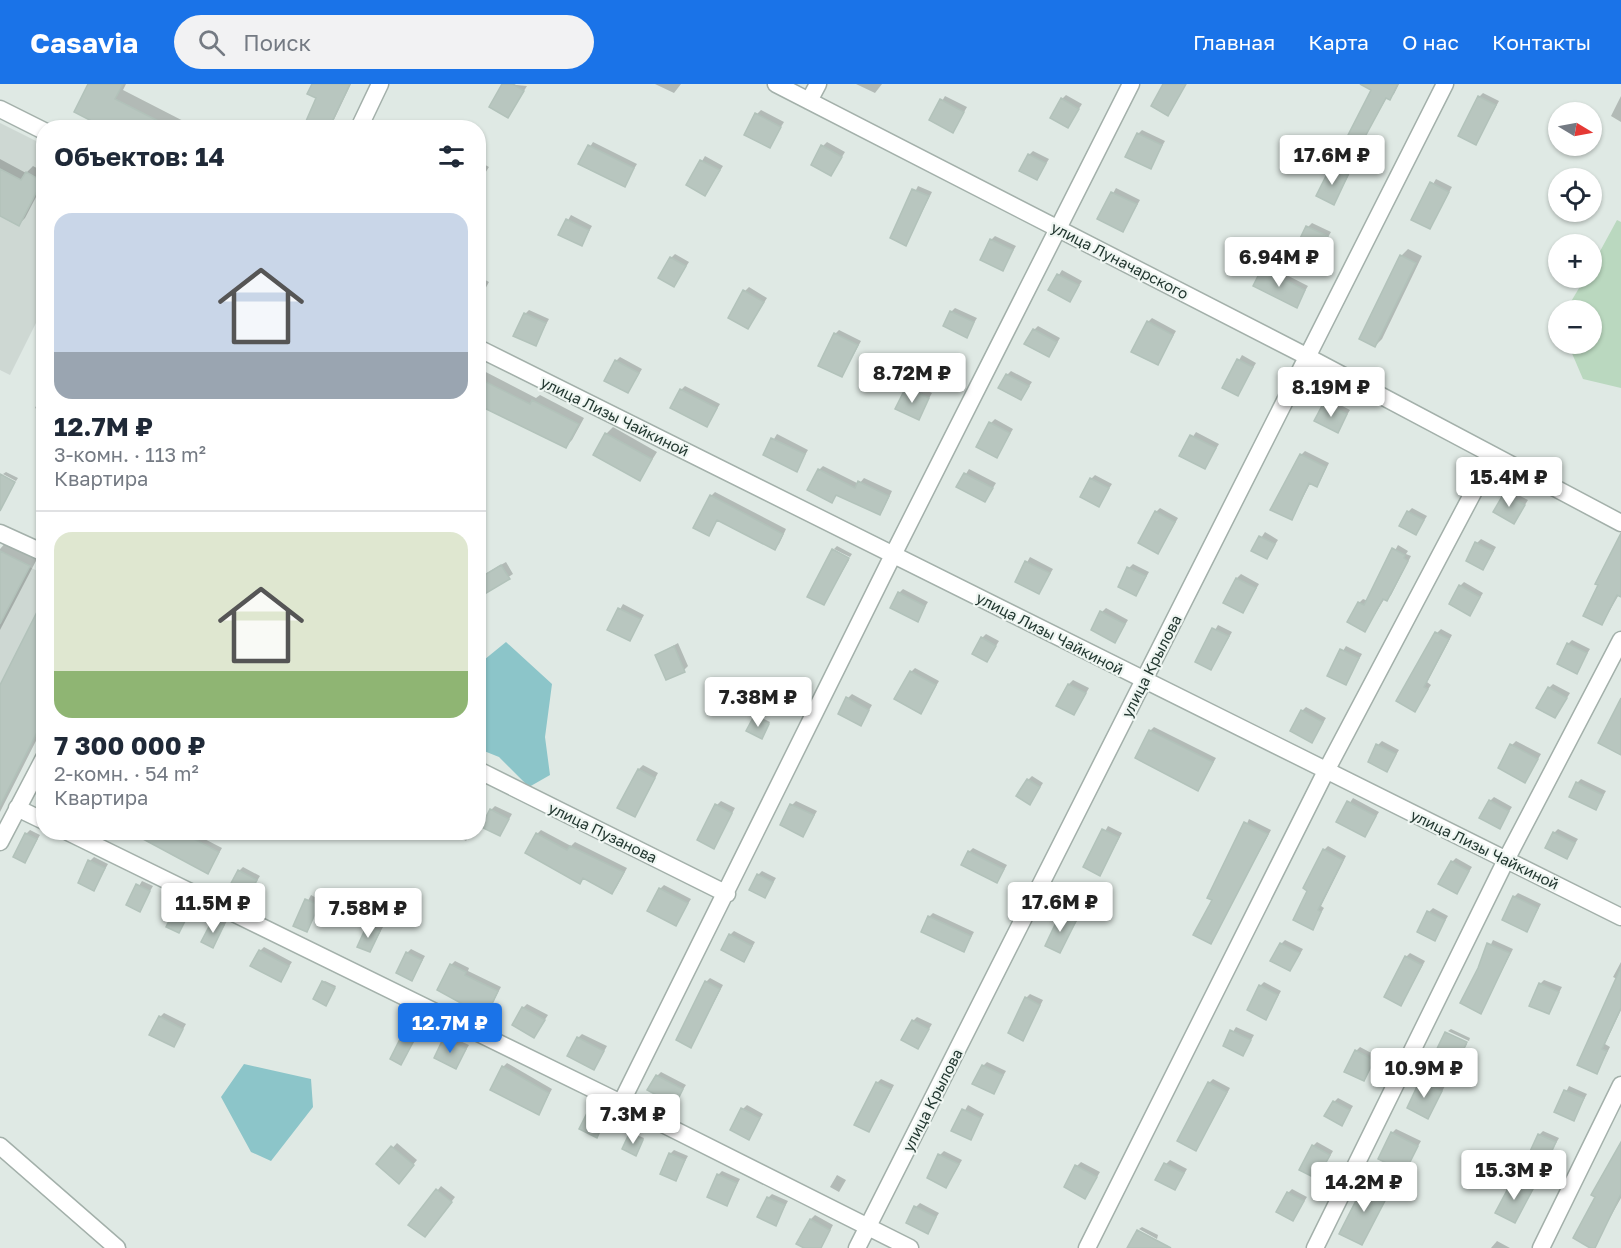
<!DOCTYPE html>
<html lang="ru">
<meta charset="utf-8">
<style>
body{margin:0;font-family:"Golos Text",sans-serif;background:#f2f2f3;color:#1f2937;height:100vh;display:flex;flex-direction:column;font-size:22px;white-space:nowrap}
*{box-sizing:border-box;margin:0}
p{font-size:20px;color:#747a83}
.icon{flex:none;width:33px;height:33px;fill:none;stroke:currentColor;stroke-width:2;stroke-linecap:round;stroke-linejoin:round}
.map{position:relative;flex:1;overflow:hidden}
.details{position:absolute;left:36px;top:36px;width:450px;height:720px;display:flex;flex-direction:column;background:#fff;border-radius:24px;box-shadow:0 2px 4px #0004}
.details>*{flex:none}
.needle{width:39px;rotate:100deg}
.buttons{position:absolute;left:1548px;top:18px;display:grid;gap:12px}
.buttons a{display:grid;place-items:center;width:54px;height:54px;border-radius:50%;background:#fff;box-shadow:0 2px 4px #0004;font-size:30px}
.price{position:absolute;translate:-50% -51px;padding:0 14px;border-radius:6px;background:#fff;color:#222;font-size:20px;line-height:39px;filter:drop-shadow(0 2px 3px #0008)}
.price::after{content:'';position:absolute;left:50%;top:36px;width:18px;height:14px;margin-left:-9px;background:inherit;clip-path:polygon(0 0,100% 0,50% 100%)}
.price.current{background:#1a73e8;color:#fff}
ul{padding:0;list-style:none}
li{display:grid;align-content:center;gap:12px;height:318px;padding:0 18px}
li+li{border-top:2px solid #e0e1e3}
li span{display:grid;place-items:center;height:186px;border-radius:18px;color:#555}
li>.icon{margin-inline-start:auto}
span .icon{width:108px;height:108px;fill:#fffc;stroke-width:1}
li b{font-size:26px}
h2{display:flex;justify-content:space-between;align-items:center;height:72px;padding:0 18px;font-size:26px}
header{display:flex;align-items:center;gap:36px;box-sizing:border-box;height:84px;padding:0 30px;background:#1a73e8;color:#fff}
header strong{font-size:28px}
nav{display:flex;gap:33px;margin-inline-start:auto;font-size:21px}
.search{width:420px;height:54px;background:#f2f2f3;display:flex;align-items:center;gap:15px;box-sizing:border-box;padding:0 21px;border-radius:33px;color:#747a83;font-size:22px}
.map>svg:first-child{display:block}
.built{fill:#ced8d3}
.green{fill:#bad8bf}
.water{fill:#8cc5c9}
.shadow{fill:#0003}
.building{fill:#b8c6bf;stroke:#b2c2ba;stroke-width:1.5}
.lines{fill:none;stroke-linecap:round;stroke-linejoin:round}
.minor-casing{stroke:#a3b0aa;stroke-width:19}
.minor{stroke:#fff;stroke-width:16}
.labels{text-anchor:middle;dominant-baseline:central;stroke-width:4.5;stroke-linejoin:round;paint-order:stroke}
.street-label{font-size:15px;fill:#223730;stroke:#eff6f2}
</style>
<header>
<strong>Casavia</strong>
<div class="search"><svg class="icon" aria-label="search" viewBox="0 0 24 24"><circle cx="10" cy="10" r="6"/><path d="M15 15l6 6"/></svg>Поиск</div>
<nav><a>Главная</a><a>Карта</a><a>О нас</a><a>Контакты</a></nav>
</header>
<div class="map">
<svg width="1621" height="1164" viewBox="0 0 1621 1164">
<rect width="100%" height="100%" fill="#dfe9e4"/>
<path class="built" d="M0,39L44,61L43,225L10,291L0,286Z
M0,469L44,490L43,634L0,722Z"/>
<path class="green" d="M1617,136L1621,138V304L1583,295L1568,260H1592V226H1566L1585,194H1592V182Z"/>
<path class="water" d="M506,558L552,600L545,653L550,691L529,703L499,673L479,665V580Z
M244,980L311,995L313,1023L271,1077L251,1068L221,1013Z"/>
<path class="shadow" d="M90,0H126L123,6L197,44H108Z
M313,0H351L330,44H304L318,13Z
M504,0L527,2L508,32Z
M655,0H681L674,9Z
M856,0H882L875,9Z
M1367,0H1399L1394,10L1389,14L1387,13L1360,61L1373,6Z
M1483,9L1499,17L1476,59L1479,13Z
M1066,11L1082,20L1068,42L1062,15Z
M945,12L967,23L953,47L931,36Z
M1621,12V38L1611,32Z
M761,26L784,38L769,62L757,30Z
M407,38L416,44H402Z
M1142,46L1165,57L1150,83L1138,50Z
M593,58L637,80L624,101L580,79Z
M827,58L845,68L831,90L823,62Z
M1033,67L1049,75L1037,94L1029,71Z
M705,72L723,82L705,110L688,101Z
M0,75L26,89L33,82L44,88V98L25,134L19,140L0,131Z
M478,77L489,83L478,100Z
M1336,79L1351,87L1334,119L1332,83Z
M1436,95L1452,103L1429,144L1413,135Z
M918,102L932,108L906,160L892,153Z
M1116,104L1140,116L1123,146L1099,135Z
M571,131L592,142L582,160L560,150Z
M1312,139L1331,148L1317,172L1308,143Z
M995,152L1016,162L1002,185L991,156Z
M1408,165L1422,172L1382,255L1375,262L1401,172Z
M675,170L689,178L674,201L671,174Z
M1267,181L1308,202L1296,222L1263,185Z
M1062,186L1082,197L1070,216L1050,205Z
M478,192L489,198L478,218Z
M749,203L767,214L748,243L745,207Z
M955,224L977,234L966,252L951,228Z
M529,226L549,235L535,260L525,230Z
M1152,234L1176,247L1157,280L1148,238Z
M1038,242L1060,254L1049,272L1034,246Z
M839,246L861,257L842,292L835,250Z
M1242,271L1256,279L1237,310L1224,303Z
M620,273L642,285L628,308L616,277Z
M478,284L536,314L540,311L584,334L572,356L566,362L478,319Z
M1011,287L1032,298L1021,314L1007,291Z
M911,300L932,309L918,334L907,304Z
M685,302L720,320L707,341L681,306Z
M44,307V329L35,324Z
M1329,315L1350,326L1337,347L1325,319Z
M995,335L1013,345L997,372L991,339Z
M613,343L657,368L640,395L606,350Z
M1196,348L1219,360L1204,384L1181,371Z
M777,350L808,366L796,386L765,370Z
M1305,367L1329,379L1320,397L1316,401L1311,398L1292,434L1301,371Z
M823,382L859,400L864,394L892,407L883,426L879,430L838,410L832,417L819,386Z
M969,385L996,399L985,417L958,403Z
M6,388L18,394L16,397L3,390Z
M1095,391L1112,400L1098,421L1091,395Z
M1509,406L1528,416L1514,438L1495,427Z
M715,408L786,445L779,460L775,464L718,435L708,450L711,412Z
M1160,424L1178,434L1158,468L1156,428Z
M1412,424L1427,432L1416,449L1408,428Z
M1265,448L1278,456L1267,473L1253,466Z
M1481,455L1496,463L1483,485L1477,459Z
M7,457L38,473L0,546V465Z
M1398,461L1408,467L1406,470L1411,472L1391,511L1387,515L1385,514L1365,546L1359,519L1363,515L1368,517Z
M1621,461V507L1602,540Z
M837,462L852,470L850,473L834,465Z
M832,467L849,476L824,519Z
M1030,473L1053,485L1039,508L1017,497Z
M506,478L513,490L478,513V494Z
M1133,480L1149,488L1136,511L1129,484Z
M1241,490L1259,500L1243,527L1237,494Z
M1464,498L1483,509L1470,530L1460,502Z
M903,505L928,518L917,536L899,509Z
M44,518V641L0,728V604Z
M623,520L644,531L630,555L609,545Z
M1106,524L1128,536L1115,557L1102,528Z
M1218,541L1232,548L1211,585L1197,577Z
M1441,545L1452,551L1427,598L1431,601L1414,626L1437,549Z
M986,550L999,557L987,576L982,554Z
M1572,556L1590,565L1576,588L1568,560Z
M678,559L688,582L684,586L657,571Z
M1346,562L1362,570L1345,600L1329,591Z
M915,584L939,597L921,628L911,588Z
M1073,596L1089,604L1074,630L1069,600Z
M1553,600L1570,609L1555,633L1549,604Z
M852,610L872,621L861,640L848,614Z
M1306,623L1326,634L1312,657L1302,627Z
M756,631L770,638L763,652L755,632Z
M1154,643L1216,674L1198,705L1150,647Z
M1382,657L1399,666L1387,686L1378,661Z
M1516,657L1541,670L1525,697L1512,661Z
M643,681L658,689L635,731L639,685Z
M1032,692L1043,699L1030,719L1028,696Z
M1581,695L1606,707L1596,724L1577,699Z
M1494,713L1512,723L1499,743L1490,717Z
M1353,714L1379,728L1364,751L1338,737Z
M721,717L735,724L713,763L717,721Z
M796,717L817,727L803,751L792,721Z
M495,722L512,730L500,751L491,726Z
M1249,735L1271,746L1210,858L1214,815Z
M1108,742L1122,749L1100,790L1085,783Z
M1558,745L1578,755L1566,773L1554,749Z
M30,746L40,751L25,778L26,750Z
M541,746L571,762L575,758L627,784L616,804L612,808L584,793L580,798L537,750Z
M133,748H191L222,764L208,788Z
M450,748H472L466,757Z
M1328,762L1346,772L1321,822L1324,824L1312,844L1309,806L1324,766Z
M973,764L1007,781L997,798L969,768Z
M94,773L108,780L94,805L90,777Z
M1456,774L1472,783L1456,808L1452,778Z
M243,783L260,792L247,813L239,787Z
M762,787L776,794L765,812L758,791Z
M142,797L153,802L139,826L128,820Z
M664,801L691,815L675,840L660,805Z
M1518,809L1541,820L1527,846L1514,813Z
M311,811L322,817L306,847L295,841Z
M183,816L194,821L179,847V820Z
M1433,824L1448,832L1434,855L1429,828Z
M1065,827L1079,833L1060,867L1061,831Z
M933,829L974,848L964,866L929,833Z
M218,832L227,837L213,862L214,836Z
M372,838L383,843L370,867L368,842Z
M734,847L755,858L744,877L730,851Z
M1285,856L1303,865L1290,886L1281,860Z
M1493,856L1513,865L1481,928L1479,885Z
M264,863L292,878L280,896L260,867Z
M411,865L425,872L412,895L407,869Z
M1410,869L1425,877L1401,920L1406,873Z
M455,877L469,884L468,887L501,903L486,931L451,881Z
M1621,878V926L1605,960L1610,963L1597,988L1617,895L1613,893Z
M710,894L723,901L691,962L706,898Z
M1544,896L1562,903L1548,929L1540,900Z
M325,897L336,902L328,918L323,898Z
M1264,898L1281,907L1266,934L1260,902Z
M1030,910L1043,916L1023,955L1026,914Z
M527,920L548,931L534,952L523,924Z
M164,929L186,940L174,961L160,933Z
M917,933L932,940L918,963L913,937Z
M414,936L423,941L401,980L392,975Z
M1236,943L1254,951L1243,970L1225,961Z
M1451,945L1470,954L1469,957L1448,947Z
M582,950L607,962L594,985L578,954Z
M1446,950L1467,960L1456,980Z
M449,952L469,961L456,983L445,956Z
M1360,963L1377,972L1363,996L1356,967Z
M987,978L1006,987L993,1009L983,982Z
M507,979L552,1005L539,1029L503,983Z
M661,988L686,1001L674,1019L657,992Z
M1426,993L1445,1002L1428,1033L1409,1023Z
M881,995L894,1001L869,1047L877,999Z
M1213,995L1230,1004L1196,1065L1209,999Z
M1569,1002L1587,1010L1573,1035L1556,1028Z
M1338,1014L1353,1022L1342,1040L1334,1018Z
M747,1021L763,1030L748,1054L743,1025Z
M968,1021L984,1030L970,1054L954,1046Z
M592,1026L607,1033L596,1052L588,1030Z
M1396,1045L1421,1057L1404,1086L1392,1049Z
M1543,1047L1559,1054L1544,1080L1539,1051Z
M632,1049L644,1054L637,1068L630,1051Z
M1317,1058L1333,1067L1317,1094L1313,1062Z
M397,1059L417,1076L402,1094L378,1080Z
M1621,1061V1114L1593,1164L1597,1113Z
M674,1066L688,1072L675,1095L670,1070Z
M944,1067L962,1076L946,1103L940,1071Z
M1170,1076L1187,1085L1175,1105L1166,1080Z
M1081,1078L1100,1088L1085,1113L1077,1082Z
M722,1087L740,1095L727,1120L718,1091Z
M837,1091L846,1096L839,1108L830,1103Z
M1517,1093L1535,1102L1515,1137L1514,1096Z
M1372,1094L1392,1105L1361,1160L1367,1098Z
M441,1102L455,1113L429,1147L411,1140Z
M1292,1105L1307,1113L1293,1135L1288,1109Z
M772,1110L788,1117L775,1140L768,1114Z
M920,1119L939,1129L927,1148L916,1123Z
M815,1131L833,1141L821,1164H807L811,1135Z
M1142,1143L1158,1151L1157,1155L1139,1145Z
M1497,1157L1510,1164H1491Z"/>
<path class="building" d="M88,0H123L115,15L172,44H105L74,28Z
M312,0H350L329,44H303L316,14L307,10Z
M502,0H513L524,7L508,34L489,23Z
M1163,0H1186L1168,32L1151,22Z
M1360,0H1398L1390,16L1386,14L1360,62L1346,55L1371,6Z
M1478,12L1496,21L1476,61L1458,52Z
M1061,14L1079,25L1068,44L1050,34Z
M940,15L964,28L953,49L929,36Z
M755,29L781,43L770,64L744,51Z
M1137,49L1162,61L1151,85L1125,73Z
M588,61L634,84L625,103L578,80Z
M821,61L842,73L831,92L811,81Z
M1028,70L1046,79L1037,96L1019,87Z
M700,76L720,86L705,112L686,101Z
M1331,82L1348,91L1334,121L1316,112Z
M0,85L21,96L26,88L42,97L19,142L0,132Z
M1430,98L1449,108L1430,145L1411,136Z
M912,105L929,112L906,162L890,154Z
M1111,108L1137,120L1123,148L1097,135Z
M566,135L589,146L582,162L558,151Z
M1306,142L1328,152L1317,174L1296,163Z
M990,155L1013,166L1003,187L980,176Z
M1400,171L1416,179L1375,263L1359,255Z
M670,173L686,182L674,203L658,194Z
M1262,184L1305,206L1297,224L1253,202Z
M1057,190L1079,201L1070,218L1048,206Z
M743,206L764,218L748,245L728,234Z
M950,227L974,238L967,254L943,242Z
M524,229L546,239L536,262L513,252Z
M1147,237L1173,251L1158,281L1131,268Z
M1033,245L1057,258L1049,273L1024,260Z
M834,249L858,261L842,293L818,282Z
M1237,275L1253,283L1238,312L1222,304Z
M615,276L639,289L628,309L604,297Z
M1006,290L1029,302L1021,316L998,304Z
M478,294L530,320L532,316L579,340L566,364L478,321Z
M906,303L929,314L919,336L895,325Z
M680,305L717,324L707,343L670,324Z
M1324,318L1347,330L1338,349L1314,337Z
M989,338L1010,349L997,374L976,363Z
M605,349L652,375L640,397L593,371Z
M1190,351L1216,364L1205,385L1179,372Z
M771,354L805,370L797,388L763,371Z
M1300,370L1326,383L1317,403L1309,399L1292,436L1270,426Z
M818,385L855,404L858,397L889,412L880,431L836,411L832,419L807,406Z
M964,389L993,404L985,418L956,403Z
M0,390L15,398L0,427Z
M1090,394L1109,404L1099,423L1080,413Z
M1504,409L1525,421L1514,440L1493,428Z
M710,411L783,450L775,466L717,436L709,452L693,444Z
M1155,427L1175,438L1158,470L1138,459Z
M1407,427L1424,436L1416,451L1399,442Z
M1621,449V513L1617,511L1602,541L1583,532L1598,501L1595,500Z
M1259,452L1275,460L1267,475L1251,467Z
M1475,458L1493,467L1483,486L1466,477Z
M1392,464L1405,471L1404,474L1408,477L1387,517L1383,515L1365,548L1347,538L1358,518L1364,521Z
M832,465L849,474L824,521L807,513Z
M0,467L30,482L0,540Z
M1025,477L1050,489L1039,510L1015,498Z
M501,481L510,495L478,514V495Z
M1127,483L1146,492L1136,512L1118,503Z
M1236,494L1256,504L1243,529L1223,519Z
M1459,501L1480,513L1470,532L1449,520Z
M898,508L925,522L918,538L890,524Z
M44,514V634L0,722V601Z
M618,524L641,535L630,557L607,546Z
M1100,527L1125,540L1115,559L1091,546Z
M1212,544L1229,552L1211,586L1195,578Z
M1435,548L1449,555L1424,603L1428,605L1415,628L1396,617Z
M981,553L996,562L987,578L972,570Z
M1567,559L1587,569L1577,590L1557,580Z
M674,562L685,588L666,596L655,571Z
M1340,565L1359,574L1346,601L1327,592Z
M910,587L936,601L921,630L894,615Z
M1068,600L1086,609L1074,631L1056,622Z
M1548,603L1567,614L1555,634L1536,624Z
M846,613L869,626L861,642L838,630Z
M1621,614V671L1598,659Z
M1301,626L1323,638L1312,659L1290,647Z
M754,632L769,640L762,655L746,647Z
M1149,646L1213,678L1198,707L1135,674Z
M1376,660L1396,670L1387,688L1368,678Z
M1510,660L1538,675L1525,699L1498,684Z
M638,685L655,694L635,733L617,724Z
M1027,695L1040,703L1030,721L1016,712Z
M1576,698L1603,711L1596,726L1569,713Z
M1489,716L1509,727L1500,745L1479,734Z
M1347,717L1376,732L1365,753L1336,738Z
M715,720L732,729L714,765L697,756Z
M790,720L814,731L803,753L780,741Z
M490,725L509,735L500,752L481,743Z
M1244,738L1268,750L1211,860L1193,851L1212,816L1207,814Z
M1102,745L1119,753L1100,792L1083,783Z
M130,748H190L188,752L219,768L208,790Z
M1553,748L1575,759L1567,775L1545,764Z
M25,749L37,755L25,779L13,773Z
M536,749L567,766L570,762L624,788L612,810L583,794L580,800L525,769Z
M1323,765L1343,776L1318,826L1321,828L1313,846L1293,836L1307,807L1303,804Z
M968,767L1004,785L997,799L961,781Z
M88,776L105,784L94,807L78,799Z
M1451,777L1469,787L1457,810L1438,800Z
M238,786L257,796L247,815L228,805Z
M757,790L773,798L765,814L749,806Z
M136,800L150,807L140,828L126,821Z
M659,804L688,819L676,842L647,827Z
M1513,812L1538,824L1527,848L1502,836Z
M305,815L319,821L307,848L293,842Z
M178,819L191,825L179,849L166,843Z
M1427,827L1445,836L1435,857L1417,848Z
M1060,830L1076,837L1060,869L1045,862Z
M928,832L971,852L964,868L921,848Z
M213,835L224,841L213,864L201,858Z
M367,841L380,847L370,868L357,863Z
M729,850L752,862L744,878L721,866Z
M1280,859L1300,869L1290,887L1270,877Z
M1487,859L1510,869L1481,930L1460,919L1478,884Z
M259,866L289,882L281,898L250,882Z
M406,868L422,876L412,897L396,889Z
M1405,872L1422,881L1401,922L1384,913Z
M450,880L466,888L465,891L498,907L486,933L437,906Z
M1621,883V924L1602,965L1607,967L1597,990L1577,981Z
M322,897L335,904L326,922L313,915Z
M705,897L720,905L691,964L676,956Z
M1539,899L1559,908L1549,930L1529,922Z
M1259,901L1278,911L1266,936L1247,926Z
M1025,913L1040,921L1023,957L1008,949Z
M522,923L545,936L534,954L512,941Z
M159,932L183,945L174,963L149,951Z
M912,936L929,945L918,965L901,956Z
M408,939L420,945L401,981L390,975Z
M1230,946L1251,956L1243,972L1223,962Z
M1445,948L1467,958L1456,981L1434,971Z
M577,953L604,967L594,986L567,972Z
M443,955L466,965L456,985L434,974Z
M1355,966L1374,976L1364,997L1344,988Z
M982,981L1003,991L994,1010L972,1000Z
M502,982L549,1009L539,1031L490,1006Z
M656,991L683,1005L675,1021L647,1006Z
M1420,996L1442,1007L1428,1035L1407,1024Z
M876,998L891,1005L869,1048L854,1041Z
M1208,998L1227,1008L1196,1067L1177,1057Z
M1564,1006L1584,1014L1574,1037L1554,1028Z
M1333,1017L1350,1026L1342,1042L1324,1032Z
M741,1024L760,1034L749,1056L730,1046Z
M962,1025L981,1034L971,1056L951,1047Z
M587,1029L604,1038L597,1054L579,1045Z
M1391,1048L1418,1062L1405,1088L1378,1075Z
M629,1050L643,1056L636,1072L622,1065Z
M1538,1050L1556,1058L1545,1082L1527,1074Z
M1621,1058V1110L1595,1164H1590L1573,1154L1595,1113L1591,1111Z
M1312,1061L1330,1071L1317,1095L1299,1086Z
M391,1062L414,1081L399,1100L376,1080Z
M669,1069L685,1076L676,1097L660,1090Z
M938,1070L959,1080L946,1104L927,1094Z
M1164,1079L1184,1089L1175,1106L1155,1096Z
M1075,1081L1097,1093L1085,1115L1064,1103Z
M717,1090L737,1099L727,1122L707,1113Z
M1513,1095L1533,1105L1515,1139L1495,1129Z
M1366,1097L1389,1109L1362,1161L1339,1150Z
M436,1105L452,1118L425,1153L408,1141Z
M1287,1108L1304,1117L1293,1137L1276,1128Z
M767,1113L785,1121L776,1142L757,1133Z
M914,1122L936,1133L928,1150L906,1139Z
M810,1135L830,1146L821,1164H804L796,1160Z
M1137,1146L1171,1164H1127Z"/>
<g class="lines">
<defs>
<path id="minor" d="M776,0L1308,273L1621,439
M809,17L818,0
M0,25L44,47
M359,44L380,0
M478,264L1621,833
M0,449L44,469
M478,686L727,810
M17,724L44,737
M68,748L621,1019L910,1164
M0,758L44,674
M621,1019L893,471L1131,0
M0,1062L117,1164
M857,1164L1445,0
M1087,1164L1326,687L1493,371
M1315,1164L1506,776L1621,556
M1541,1164L1621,1001"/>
</defs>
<use href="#minor" class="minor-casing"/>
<use href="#minor" class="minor"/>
</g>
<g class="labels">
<g class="street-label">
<text transform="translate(1120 176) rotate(27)">улица Луначарского</text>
<text transform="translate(615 332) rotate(26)">улица Лизы Чайкиной</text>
<text transform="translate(1050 549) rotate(27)">улица Лизы Чайкиной</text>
<text transform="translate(1151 582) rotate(-63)">улица Крылова</text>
<text transform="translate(603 748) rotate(26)">улица Пузанова</text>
<text transform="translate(1485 765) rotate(26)">улица Лизы Чайкиной</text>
<text transform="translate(932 1016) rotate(-63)">улица Крылова</text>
</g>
</g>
</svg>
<div class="buttons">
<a><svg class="needle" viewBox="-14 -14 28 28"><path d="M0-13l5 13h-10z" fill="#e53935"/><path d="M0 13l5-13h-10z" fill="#747a83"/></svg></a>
<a><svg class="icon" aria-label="locate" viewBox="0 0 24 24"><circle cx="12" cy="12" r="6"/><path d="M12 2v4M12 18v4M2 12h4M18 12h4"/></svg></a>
<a>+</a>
<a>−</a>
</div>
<b class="price" style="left:1332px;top:102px">17.6M ₽</b>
<b class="price" style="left:1279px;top:204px">6.94M ₽</b>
<b class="price" style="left:912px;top:320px">8.72M ₽</b>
<b class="price" style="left:1331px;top:334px">8.19M ₽</b>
<b class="price" style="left:1509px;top:424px">15.4M ₽</b>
<b class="price" style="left:758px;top:644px">7.38M ₽</b>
<b class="price" style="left:1060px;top:849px">17.6M ₽</b>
<b class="price" style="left:213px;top:850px">11.5M ₽</b>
<b class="price" style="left:368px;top:855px">7.58M ₽</b>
<b class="price current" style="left:450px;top:970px">12.7M ₽</b>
<b class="price" style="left:1424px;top:1015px">10.9M ₽</b>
<b class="price" style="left:633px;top:1061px">7.3M ₽</b>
<b class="price" style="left:1514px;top:1117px">15.3M ₽</b>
<b class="price" style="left:1364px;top:1129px">14.2M ₽</b>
<section class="details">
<h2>Объектов: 14<svg class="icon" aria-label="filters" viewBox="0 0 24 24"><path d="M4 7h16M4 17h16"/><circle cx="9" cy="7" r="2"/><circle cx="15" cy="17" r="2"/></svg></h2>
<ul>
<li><span style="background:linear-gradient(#c9d6e8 75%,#9aa5b1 0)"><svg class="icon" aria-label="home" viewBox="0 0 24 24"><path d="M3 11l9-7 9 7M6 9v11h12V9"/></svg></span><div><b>12.7M ₽</b><p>3-комн. · 113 m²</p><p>Квартира</p></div></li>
<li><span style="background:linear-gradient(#dfe7d0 75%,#8fb573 0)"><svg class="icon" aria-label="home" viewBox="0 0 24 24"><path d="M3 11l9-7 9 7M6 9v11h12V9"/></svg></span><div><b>7 300 000 ₽</b><p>2-комн. · 54 m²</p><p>Квартира</p></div></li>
</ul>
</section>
</div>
